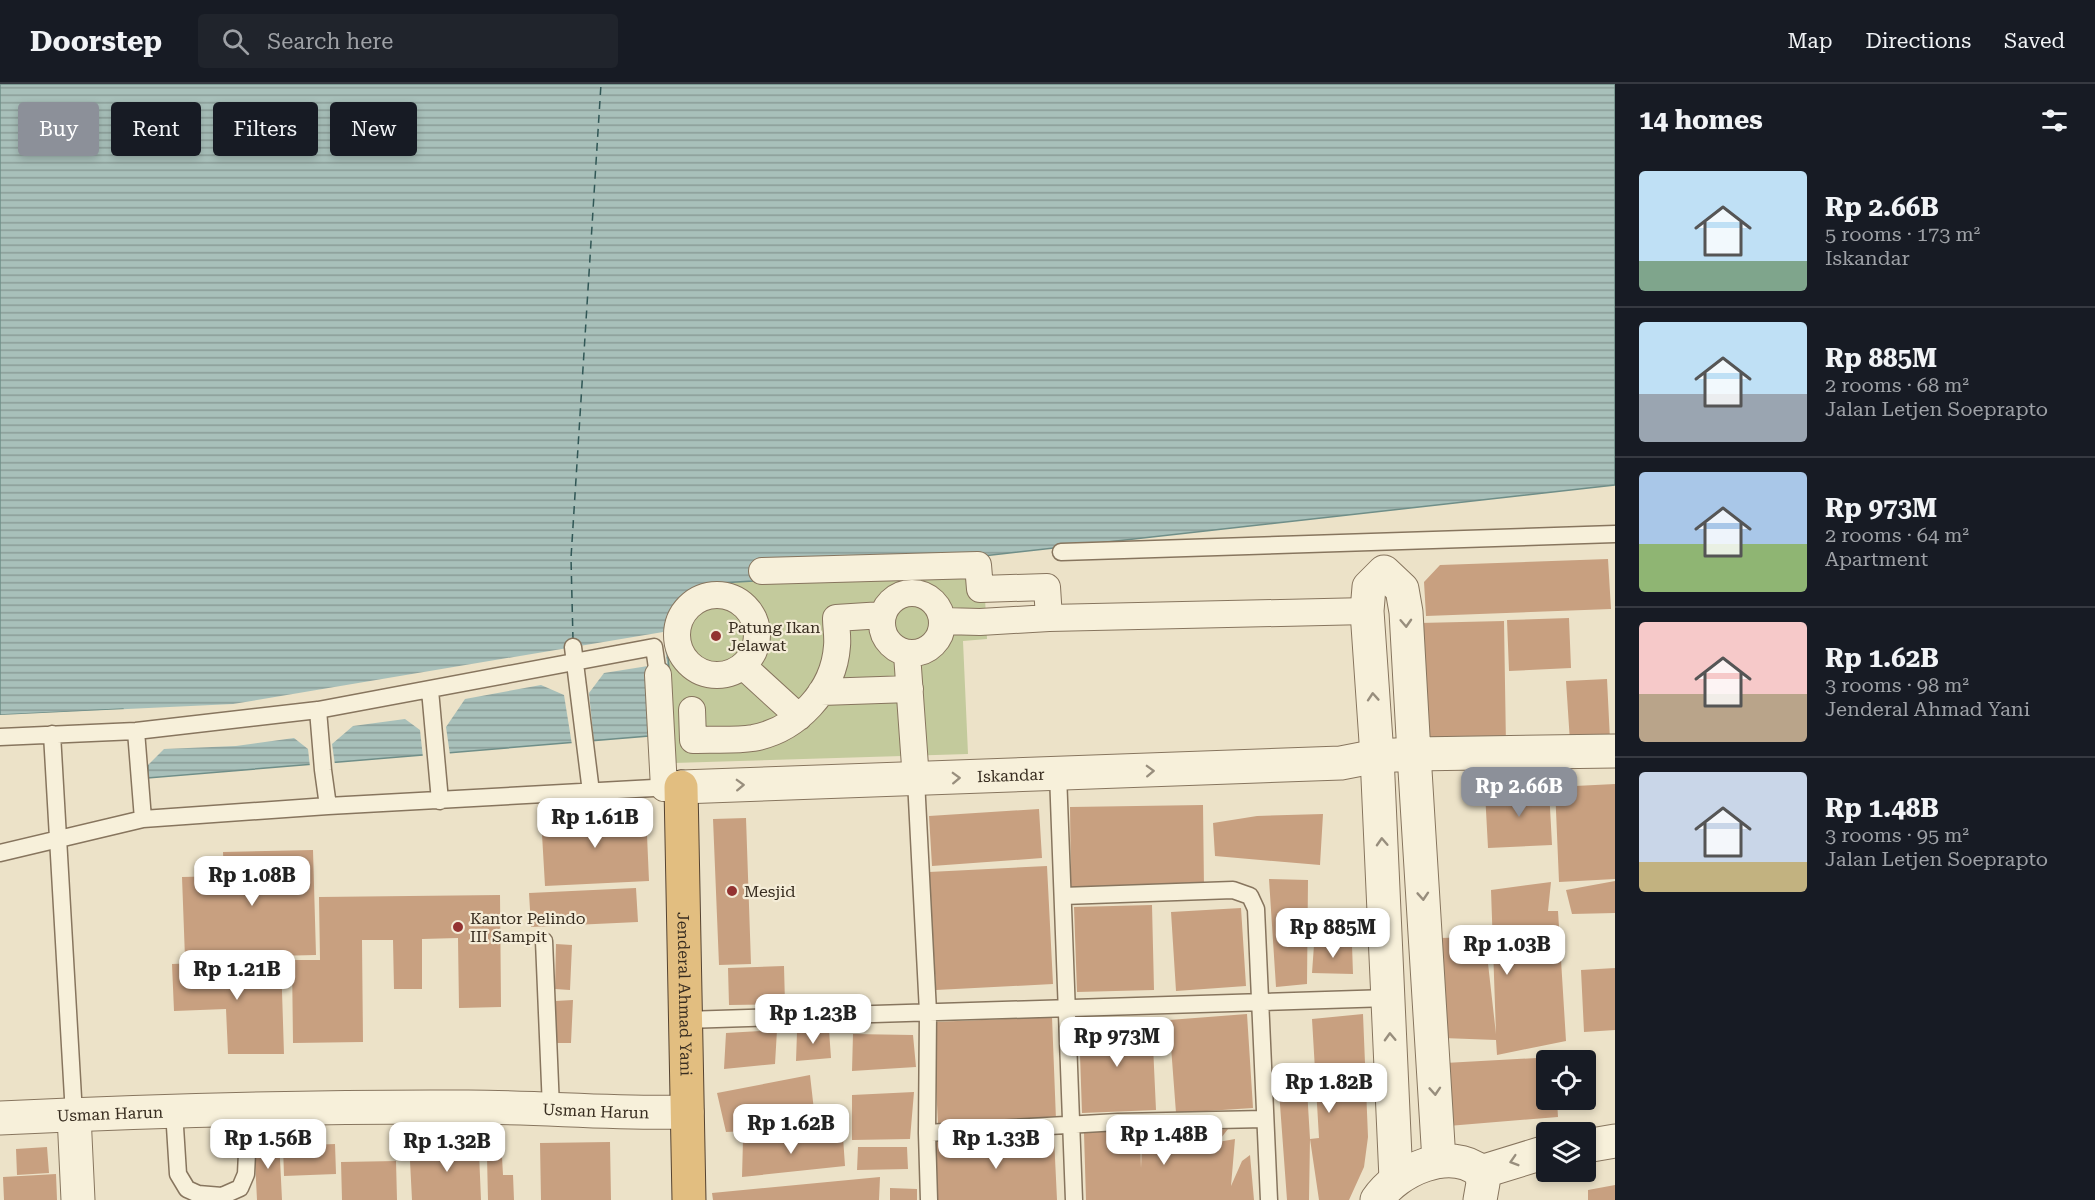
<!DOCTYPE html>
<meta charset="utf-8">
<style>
body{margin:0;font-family:"Roboto Serif",serif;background:#20242c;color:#f1f3f6;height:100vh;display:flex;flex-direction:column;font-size:22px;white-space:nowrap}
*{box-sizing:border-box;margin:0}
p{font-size:20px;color:#9ea1a6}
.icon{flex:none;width:33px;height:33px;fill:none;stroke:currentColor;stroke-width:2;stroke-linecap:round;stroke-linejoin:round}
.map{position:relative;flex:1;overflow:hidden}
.drawer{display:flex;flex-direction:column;background:#171b24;width:480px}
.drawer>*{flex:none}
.guide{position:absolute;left:18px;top:18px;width:570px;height:54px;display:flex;gap:12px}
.controls{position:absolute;left:1536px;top:966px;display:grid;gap:12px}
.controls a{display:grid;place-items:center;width:60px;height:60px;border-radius:6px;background:#171b24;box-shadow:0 3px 9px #0003;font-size:30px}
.price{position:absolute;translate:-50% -51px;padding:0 14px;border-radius:12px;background:#fff;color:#222;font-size:20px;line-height:39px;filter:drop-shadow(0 2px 3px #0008)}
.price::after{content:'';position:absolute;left:50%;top:36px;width:18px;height:14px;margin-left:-9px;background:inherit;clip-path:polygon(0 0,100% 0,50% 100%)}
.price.current{background:#8c9099;color:#fff}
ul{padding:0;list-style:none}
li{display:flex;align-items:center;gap:18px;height:150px;padding:0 24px}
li+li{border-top:2px solid #363941}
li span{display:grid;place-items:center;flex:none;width:168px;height:120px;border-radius:6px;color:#555}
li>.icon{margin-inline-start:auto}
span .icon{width:72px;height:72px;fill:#fffc;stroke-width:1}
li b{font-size:26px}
h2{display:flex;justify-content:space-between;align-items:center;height:72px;padding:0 24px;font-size:26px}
.chip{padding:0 21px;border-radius:6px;background:#171b24;box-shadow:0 3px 9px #0003;font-size:21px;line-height:54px}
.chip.current{background:#8c9099;color:#fff}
header{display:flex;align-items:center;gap:36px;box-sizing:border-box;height:84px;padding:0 30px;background:#171b24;border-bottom:2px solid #363941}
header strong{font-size:28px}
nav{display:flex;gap:33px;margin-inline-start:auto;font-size:21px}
.search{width:420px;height:54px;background:#20242c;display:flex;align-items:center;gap:15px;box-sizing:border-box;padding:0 21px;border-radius:6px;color:#9ea1a6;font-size:22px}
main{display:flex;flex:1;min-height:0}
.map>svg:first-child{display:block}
.green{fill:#c3ca9c}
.water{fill:url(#water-rules);stroke:#6f8e88;stroke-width:1.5}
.pier{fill:#ece2c8}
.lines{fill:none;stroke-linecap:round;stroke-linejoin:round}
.ferry{stroke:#315756;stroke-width:1.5;stroke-dasharray:8 6;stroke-linecap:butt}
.building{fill:#c8a080}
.service-casing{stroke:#87755e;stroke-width:19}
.pedestrian-casing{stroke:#87755e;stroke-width:28}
.minor-casing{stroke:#87755e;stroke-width:35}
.tertiary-casing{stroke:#87755e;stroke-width:35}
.trunk-casing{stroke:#554331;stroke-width:35}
.service{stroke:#f7f0da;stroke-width:16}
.pedestrian{stroke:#f7f0da;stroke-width:26}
.minor{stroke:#f7f0da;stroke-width:33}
.tertiary{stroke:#f7f0da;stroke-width:33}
.trunk{stroke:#e2be80;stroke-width:33}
.oneway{stroke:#988e7d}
.poi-dot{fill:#933331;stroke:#f4ecd7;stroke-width:2}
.labels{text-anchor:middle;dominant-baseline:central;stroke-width:4.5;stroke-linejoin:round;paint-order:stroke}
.poi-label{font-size:16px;fill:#382d20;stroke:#f4ecd7;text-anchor:start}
.street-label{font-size:16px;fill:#382d20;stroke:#f4ecd7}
</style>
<header>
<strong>Doorstep</strong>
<div class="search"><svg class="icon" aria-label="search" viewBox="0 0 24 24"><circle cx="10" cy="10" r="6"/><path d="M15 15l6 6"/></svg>Search here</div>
<nav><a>Map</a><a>Directions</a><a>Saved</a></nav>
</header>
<main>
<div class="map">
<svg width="1615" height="1116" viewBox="0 0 1615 1116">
<defs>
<pattern id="water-rules" width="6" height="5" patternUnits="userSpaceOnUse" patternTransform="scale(1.5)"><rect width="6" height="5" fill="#a8c0ba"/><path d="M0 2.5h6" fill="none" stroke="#8a9c97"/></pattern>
</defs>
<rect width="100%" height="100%" fill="#ece2c8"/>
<path class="green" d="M983,472L987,555L963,557L968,670L673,679L666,549L671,527L684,510L703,500L753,497L754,480Z"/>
<path class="water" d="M0,0H1615V401L983,472L754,480L753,497L703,500L684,510L677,518L671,527L666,549L669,584L649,652L148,694V681L123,625L0,631Z"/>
<path class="pier" d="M663,548L667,579L604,589L589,609L594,659L572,661L564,611L541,601L465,615L446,643L450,671L423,674L420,646L405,635L353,642L332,660L335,681L310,683L308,665L294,654L236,662L164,665L148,681V697L145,681L121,628L0,634V631L233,620Z"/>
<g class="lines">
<path class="ferry" d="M573,556L571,474L601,0"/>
</g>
<path class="building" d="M1608,475L1611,525L1426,532L1424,498L1440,481Z
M1569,534L1571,584L1509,587L1507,536Z
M1504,537L1506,662L1421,664L1419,539Z
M1607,595L1610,656L1570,658L1566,597Z
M1615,700V795L1559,798L1555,703Z
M1549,705L1552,761L1488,764L1485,708Z
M1203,721L1204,804L1071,805L1070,723Z
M1039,725L1042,774L932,782L929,732Z
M646,728L649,797L545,802L541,733Z
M1323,730L1320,781L1215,772L1213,739L1257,732Z
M746,734L751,880L719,881L713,735Z
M313,766L316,871L185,874L182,793L224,792L223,768Z
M1047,782L1053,900L936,906L929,788Z
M1269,795L1308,796L1307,900L1276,903Z
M1615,797V829L1572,830L1566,806Z
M1551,798L1548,827H1558L1566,957L1497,971L1496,956L1443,954L1438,854L1485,853L1496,950L1491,806Z
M636,804L638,838L531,843L529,809Z
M500,811L501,923L459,924L458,854L422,855V905H394L393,856H362L363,958L293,959L292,876H320L319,813Z
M1152,821L1154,906L1077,908L1074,823Z
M1241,824L1246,902L1176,907L1171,828Z
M556,860L572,861L570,906L555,905Z
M1314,861H1352L1353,890L1312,889Z
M281,876L284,970H228L226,925L174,927L172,880Z
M784,882L785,920L729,921L728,884Z
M1615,884V946L1584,948L1581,886Z
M573,916L571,959H554L555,917Z
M1247,930L1253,1024L1176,1029L1169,936Z
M1363,930L1368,1053L1364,1083L1349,1116H1319L1310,1055L1309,1116H1287L1279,1007L1307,1005L1310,1055L1319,1054L1312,935Z
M1052,933L1056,1036L938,1041L933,938Z
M1152,940L1156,1026L1082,1029L1079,942Z
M777,946L775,980L724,985L726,949Z
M829,946L831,974L796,977L797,948Z
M853,950L913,951L916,983L852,987Z
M1554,973L1555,976H1546V1016H1557L1558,1033L1448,1042L1445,979Z
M810,991L816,1044L726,1048L717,1009Z
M914,1008L910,1055L852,1056V1011Z
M1143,1039L1196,1047L1228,1045L1218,1058L1235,1055L1231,1102L1242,1077L1250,1071L1254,1116H1086L1084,1049L1117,1040L1119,1059L1140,1056L1141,1084Z
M462,1053V1070L479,1069L481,1116H412L410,1077L433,1076L432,1054Z
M843,1053L845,1082L742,1093L743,1056Z
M1054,1053L1057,1116H936L933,1058Z
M279,1055L282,1116H257L254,1056Z
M610,1058L611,1116H541L540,1059Z
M335,1060L336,1090L284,1092L283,1062Z
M47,1063L49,1089L17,1091L16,1065Z
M858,1063H907L908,1085L857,1086Z
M487,1073H502L503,1091H513L514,1116H488Z
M396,1077L397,1116H342L341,1078Z
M56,1090L57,1116H4L3,1093Z
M880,1093L879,1116H713L712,1109Z
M1615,1101V1116H1588V1106Z
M890,1104L917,1105V1116H890Z"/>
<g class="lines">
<defs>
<path id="service" d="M1061,468L1615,450
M573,563L591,708
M430,606L440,717
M318,626L323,686L328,722
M136,647L143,735
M52,650L74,1031
M0,653L136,647L318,626L654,563L658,591
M1058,690L1074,1116
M916,696L928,928L927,1049L929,1116
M0,769L143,735L328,722L672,703
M1063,812L1233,806L1250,812L1256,825L1269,1116
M544,857L551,1024
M685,936L1389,914
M174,1027L178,1090L187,1105L198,1110L222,1112L240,1104L246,1090L249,1026
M927,1049L1118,1038L1265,1035"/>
<path id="pedestrian" d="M762,487L978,481L980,505L1047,503L1049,534
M882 539a30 30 0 1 1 60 0a30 30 0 1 1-60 0Z
M677 551a40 40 0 1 1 80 0a40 40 0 1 1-80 0Z
M943,537L980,538L1049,534L1367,527
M907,570L916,696
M743,582L799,633
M658,591L664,704
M821,608L910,605
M692,626L693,656C713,655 734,657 753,654C797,646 834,607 837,562C838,553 836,543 836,534L883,531"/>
<path id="minor" d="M1377,672L1367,527L1369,503L1384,488L1402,505L1406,528L1414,670L1615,667
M74,1031L78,1116"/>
<g id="tertiary">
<path d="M1377,672L1396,1095"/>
<path id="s1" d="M681,703L1341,679L1377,672L1414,670L1439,1077"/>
<path id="s2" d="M0,1034C156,1027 312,1022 468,1023C541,1023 614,1030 687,1028"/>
<path d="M1586,1062L1615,1057"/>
<path d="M1481,1088L1546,1068"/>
<path d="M1377,1116C1397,1086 1450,1062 1481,1088L1483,1099L1480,1116"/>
</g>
<g id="trunk">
<path id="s3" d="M681,703L689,1116"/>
</g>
</defs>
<use href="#service" class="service-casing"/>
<use href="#pedestrian" class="pedestrian-casing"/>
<use href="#minor" class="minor-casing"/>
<use href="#tertiary" class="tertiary-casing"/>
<use href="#trunk" class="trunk-casing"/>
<use href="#service" class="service"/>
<use href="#pedestrian" class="pedestrian"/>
<use href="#minor" class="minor"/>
<use href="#tertiary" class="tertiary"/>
<use href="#trunk" class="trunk"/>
</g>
<defs><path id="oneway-chevron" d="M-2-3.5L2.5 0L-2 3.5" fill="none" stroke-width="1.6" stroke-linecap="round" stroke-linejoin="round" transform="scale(1.5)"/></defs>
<g class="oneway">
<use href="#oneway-chevron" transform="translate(1406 539) rotate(87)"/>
<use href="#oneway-chevron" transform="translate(1373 613) rotate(-94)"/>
<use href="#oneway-chevron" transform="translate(1150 687) rotate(-2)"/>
<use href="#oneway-chevron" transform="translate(956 694) rotate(-2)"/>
<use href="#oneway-chevron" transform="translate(740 701) rotate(-2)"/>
<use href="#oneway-chevron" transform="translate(1382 758) rotate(-93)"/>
<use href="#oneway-chevron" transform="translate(1423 812) rotate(86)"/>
<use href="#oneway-chevron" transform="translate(1390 953) rotate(-92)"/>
<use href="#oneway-chevron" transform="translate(1435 1007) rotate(86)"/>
<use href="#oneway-chevron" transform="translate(1514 1077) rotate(163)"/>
</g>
<g class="poi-dot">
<circle cx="716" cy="552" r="6"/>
<circle cx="732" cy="807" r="6"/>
<circle cx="458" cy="843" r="6"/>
</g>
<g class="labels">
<g class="poi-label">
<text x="728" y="543">Patung Ikan<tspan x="728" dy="18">Jelawat</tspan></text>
<text x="744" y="807">Mesjid</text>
<text x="470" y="834">Kantor Pelindo<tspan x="470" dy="18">III Sampit</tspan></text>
</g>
<g class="street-label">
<text stroke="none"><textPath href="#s1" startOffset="330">Iskandar</textPath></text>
<text stroke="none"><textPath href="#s3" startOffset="207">Jenderal Ahmad Yani</textPath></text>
<text stroke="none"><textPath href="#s2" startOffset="596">Usman Harun</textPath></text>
<text stroke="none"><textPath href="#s2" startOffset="110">Usman Harun</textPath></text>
</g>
</g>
</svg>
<div class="controls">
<a><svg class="icon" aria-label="locate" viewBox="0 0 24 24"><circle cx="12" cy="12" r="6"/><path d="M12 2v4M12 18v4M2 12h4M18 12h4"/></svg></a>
<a><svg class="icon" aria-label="layers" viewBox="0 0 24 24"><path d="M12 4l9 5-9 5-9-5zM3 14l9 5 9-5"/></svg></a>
</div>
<b class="price current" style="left:1519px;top:734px">Rp 2.66B</b>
<b class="price" style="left:595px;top:765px">Rp 1.61B</b>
<b class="price" style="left:252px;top:823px">Rp 1.08B</b>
<b class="price" style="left:1333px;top:875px">Rp 885M</b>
<b class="price" style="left:1507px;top:892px">Rp 1.03B</b>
<b class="price" style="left:237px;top:917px">Rp 1.21B</b>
<b class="price" style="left:813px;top:961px">Rp 1.23B</b>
<b class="price" style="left:1117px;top:984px">Rp 973M</b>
<b class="price" style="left:1329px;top:1030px">Rp 1.82B</b>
<b class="price" style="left:791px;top:1071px">Rp 1.62B</b>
<b class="price" style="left:1164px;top:1082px">Rp 1.48B</b>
<b class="price" style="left:268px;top:1086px">Rp 1.56B</b>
<b class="price" style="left:996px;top:1086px">Rp 1.33B</b>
<b class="price" style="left:447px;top:1089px">Rp 1.32B</b>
<div class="guide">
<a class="chip current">Buy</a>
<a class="chip">Rent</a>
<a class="chip">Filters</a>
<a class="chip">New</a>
</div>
</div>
<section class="drawer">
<h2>14 homes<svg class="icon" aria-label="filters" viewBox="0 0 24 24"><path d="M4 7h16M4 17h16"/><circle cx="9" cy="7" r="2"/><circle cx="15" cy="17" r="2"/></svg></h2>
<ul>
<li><span style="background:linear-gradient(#bfe0f5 75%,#7fa58c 0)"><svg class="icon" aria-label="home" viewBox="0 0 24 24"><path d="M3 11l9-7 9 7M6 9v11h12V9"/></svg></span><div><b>Rp 2.66B</b><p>5 rooms · 173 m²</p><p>Iskandar</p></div></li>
<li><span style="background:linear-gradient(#bfe0f5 60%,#9aa5b1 0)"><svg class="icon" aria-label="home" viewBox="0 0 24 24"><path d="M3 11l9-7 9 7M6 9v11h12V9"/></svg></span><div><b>Rp 885M</b><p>2 rooms · 68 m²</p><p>Jalan Letjen Soeprapto</p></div></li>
<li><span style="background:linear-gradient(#a9c7e8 60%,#8fb573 0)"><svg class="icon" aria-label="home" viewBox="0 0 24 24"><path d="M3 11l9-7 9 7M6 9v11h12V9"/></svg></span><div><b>Rp 973M</b><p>2 rooms · 64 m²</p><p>Apartment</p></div></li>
<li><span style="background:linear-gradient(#f6c9c9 60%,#b9a48a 0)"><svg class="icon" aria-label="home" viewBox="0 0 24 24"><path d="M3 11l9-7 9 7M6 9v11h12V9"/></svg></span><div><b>Rp 1.62B</b><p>3 rooms · 98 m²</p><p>Jenderal Ahmad Yani</p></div></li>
<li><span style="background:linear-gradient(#c9d6e8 75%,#c2b280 0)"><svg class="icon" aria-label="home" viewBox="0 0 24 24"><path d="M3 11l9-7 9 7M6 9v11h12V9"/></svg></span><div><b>Rp 1.48B</b><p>3 rooms · 95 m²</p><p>Jalan Letjen Soeprapto</p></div></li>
</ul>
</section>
</main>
